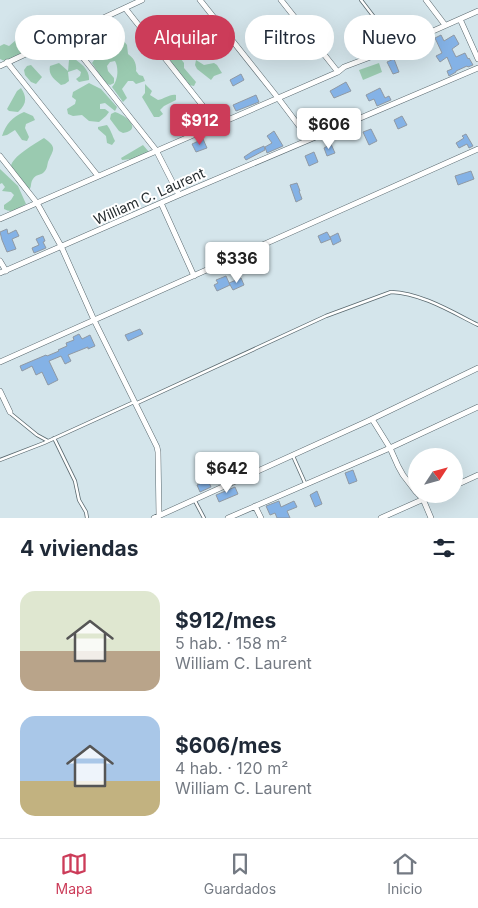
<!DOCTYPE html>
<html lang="es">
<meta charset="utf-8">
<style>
body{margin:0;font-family:Inter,sans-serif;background:#f6f6f7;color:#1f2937;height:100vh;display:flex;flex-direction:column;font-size:19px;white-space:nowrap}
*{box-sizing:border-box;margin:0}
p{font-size:16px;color:#747a83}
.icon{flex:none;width:28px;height:28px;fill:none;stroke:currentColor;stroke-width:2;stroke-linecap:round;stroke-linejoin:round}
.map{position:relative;height:518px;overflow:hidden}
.drawer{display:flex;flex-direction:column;background:#fff;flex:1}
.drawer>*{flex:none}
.top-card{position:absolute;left:15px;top:15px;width:449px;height:45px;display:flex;gap:10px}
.needle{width:32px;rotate:54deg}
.fabs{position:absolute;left:408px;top:448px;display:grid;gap:10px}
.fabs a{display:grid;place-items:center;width:55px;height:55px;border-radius:50%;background:#fff;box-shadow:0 5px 20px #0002;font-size:25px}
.price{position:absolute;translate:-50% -42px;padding:0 11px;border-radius:5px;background:#fff;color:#222;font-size:16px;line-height:32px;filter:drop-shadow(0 1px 2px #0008)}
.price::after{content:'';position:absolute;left:50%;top:30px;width:15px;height:11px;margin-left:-8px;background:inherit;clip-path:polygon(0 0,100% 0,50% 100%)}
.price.selected{background:#cc3c59;color:#fff}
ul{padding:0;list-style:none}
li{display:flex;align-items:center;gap:15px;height:125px;padding:0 20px}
li span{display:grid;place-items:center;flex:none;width:140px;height:100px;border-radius:15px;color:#555}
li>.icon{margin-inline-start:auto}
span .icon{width:60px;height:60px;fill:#fffc;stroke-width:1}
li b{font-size:21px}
h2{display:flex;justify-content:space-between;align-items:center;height:60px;padding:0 20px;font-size:21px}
.pill{padding:0 18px;border-radius:22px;background:#fff;box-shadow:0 5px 20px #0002;font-size:18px;line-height:45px}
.pill.selected{background:#cc3c59;color:#fff}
.tabs{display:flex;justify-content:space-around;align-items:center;height:70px;border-top:1px solid #e0e1e3;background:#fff;font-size:14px;color:#747a83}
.tabs a{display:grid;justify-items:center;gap:2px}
.tabs .selected{color:#cc3c59}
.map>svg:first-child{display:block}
.green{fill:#9acab0}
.building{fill:#84b2e6;stroke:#8f99a4}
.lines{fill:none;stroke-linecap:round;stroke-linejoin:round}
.lane-casing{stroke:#59686e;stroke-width:4}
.street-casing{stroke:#59686e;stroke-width:6}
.lane{stroke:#fff;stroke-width:2.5}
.street{stroke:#fff;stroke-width:5}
.labels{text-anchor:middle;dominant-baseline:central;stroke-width:4;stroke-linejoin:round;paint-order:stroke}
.street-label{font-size:14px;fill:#242b2d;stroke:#fff}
</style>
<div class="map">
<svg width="478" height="518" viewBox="0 0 478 518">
<rect width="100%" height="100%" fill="#d4e5eb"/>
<path class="green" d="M252,25L272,32V37L263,41L254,42L251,38V33L247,31L248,26Z
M293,25L308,44L310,49L301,52L296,51L297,47L295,43H290L288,39L295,33H293L290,29Z
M196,33L205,40L207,44L205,53L201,55C198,54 195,54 192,52C184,47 189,37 196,33Z
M119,35L127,45L128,54C134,58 137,64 136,71L139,75L143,76L145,81L136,84L133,81H128L122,89L127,98L123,102L112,87C118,81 119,68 115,61L110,62L107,66L108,71L114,78V83L110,85L105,83L92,63L97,56L95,52L96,47L105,48L104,40L108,42Z
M16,40L27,42L32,51L30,55L26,57L7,62L0,59V46L4,44L9,46Z
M73,58C81,63 90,70 89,80L79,82L76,79L80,76L81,72L77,69L68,72L69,81L65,84L61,85C54,79 48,75 50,66L59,63L68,71L69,60Z
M172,59H181L184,63V68L196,82L194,86L189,85L187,81L179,78L169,62Z
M196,60L204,65L214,63L217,65L222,73L214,76L211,80L197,69L195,65Z
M379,63L382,72L363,80L359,70Z
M31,65L42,77L36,84L31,82L25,75L24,70L27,66Z
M89,83L101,89L117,107L115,111L105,103L100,104V109H105L109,112L106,116L99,122L89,121L82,115L73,116L68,114L67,109L75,104L76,100L72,97L73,92Z
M145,84L152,91L150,95L158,100C165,99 169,94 176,95V100L164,106L160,110L163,114L159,117H154L142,97L145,93Z
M21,88C27,97 27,104 18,112L9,111L7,109L17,91Z
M24,112L33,116L35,120L26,124L25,128L29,137L27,141L22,140L15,130L7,135L2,136C6,124 12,117 24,112Z
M115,112C126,115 143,130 123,133L119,131L110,119L111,114Z
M107,125C111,130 112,135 115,141L112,145L107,143L106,136L98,129V127Z
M44,138C58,148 53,149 48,162C47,166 47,170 43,173C40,175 35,175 33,179C29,185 34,188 25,192C20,186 10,176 11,167C11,157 36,143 44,138Z
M143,145L149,152L141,158L122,160L121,158Z
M0,169L18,186L26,204C18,208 13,214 4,209V205L11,200L14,195L11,192L2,191L5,187L2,183L0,184Z"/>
<path class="building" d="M441,35L444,41L454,35L459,44L452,49L456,57L465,53L468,59L469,58L473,65L468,67L467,66L456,71V72L449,76L447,71L452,69L447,57L440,62L436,56L442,53L435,38Z
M394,59L399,72L393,74L387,62Z
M241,74L244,80L233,86L230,80Z
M346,82L351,91L334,98L330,91Z
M380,88L385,98L389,96L391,100L377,106L374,99L369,101L366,95Z
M256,95L259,102L236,111L233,105Z
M402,116L407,125L398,129L394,120Z
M371,129L377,141L369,145L363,132Z
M274,131L283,146L267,153L265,147L272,143L267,136Z
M466,134L473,146L469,148L467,144L459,148L456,143L464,138L462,136Z
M203,139L207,148L196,152L192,144Z
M331,144L335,153L327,156L324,148Z
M264,146L265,150L246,160L244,157L253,151Z
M314,152L318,162L309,166L305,156Z
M471,171L474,179L458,185L455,176Z
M297,183L300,191H299L302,199L296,202L290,185Z
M7,229L8,234L16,230L19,236L12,239L16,249L7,252L2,240L0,232Z
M327,232L331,239L321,243L318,236Z
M338,233L341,241L333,245L330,237Z
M43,236L45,241L43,242L46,248L34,253L32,248L39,245L36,239Z
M226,276L230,285L217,291L214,285L218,283L216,280Z
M241,278L244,285L233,290L229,283Z
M140,329L143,334L128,341L125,335Z
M79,334L82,339L90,335L95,346L88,349V347L68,355L71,361L65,364L61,356L49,361L58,380L48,385L42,372L36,375L32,366L22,371L20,366L46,355L47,356L59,351L58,350L67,346L66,343L74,340L73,337Z
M353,470L357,481L349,484L345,473Z
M208,480L211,487L200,492L197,485Z
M235,487L238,494L219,502L216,495Z
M317,491L322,504L315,507L310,495Z
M279,501L281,507L294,501L297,507L287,511L290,518H277L275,513L270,515L266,506Z"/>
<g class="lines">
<defs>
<path id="lane" d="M361,0L397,47
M135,404L326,316L391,292C421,293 452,312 478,325
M10,413L37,435L48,441
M54,438L75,481L79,500L86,512L87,518
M293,456L305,483
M0,460L44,443L134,402
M195,501L204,518"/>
<path id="street" d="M200,0L278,98L309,139
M281,0L338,72
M426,0L445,25
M125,8L218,125
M460,19L478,59
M65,35L156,150L179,195
M7,62L98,176
M0,66L142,0
M0,156L37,203L61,246L94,320L157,447L158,452L159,516
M161,203L194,276
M0,219L338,72L344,67L397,47L478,11
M0,261L6,271
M0,273L179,195L478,68
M0,362L478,149
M0,391L10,412
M372,419L390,448L398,466L403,475L416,492
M454,486L478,475
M418,494L423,499L431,518
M255,506L261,518
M154,518L368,421L478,368
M228,518L390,448L478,407
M381,518L435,494"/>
</defs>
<use href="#lane" class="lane-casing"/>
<use href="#street" class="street-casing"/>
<use href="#lane" class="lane"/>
<use href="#street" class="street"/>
</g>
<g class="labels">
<g class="street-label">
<text transform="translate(149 196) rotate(-24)">William C. Laurent</text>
</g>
</g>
</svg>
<div class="fabs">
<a><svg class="needle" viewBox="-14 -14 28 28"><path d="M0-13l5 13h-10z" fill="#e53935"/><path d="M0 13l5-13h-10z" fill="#747a83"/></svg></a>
</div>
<b class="price selected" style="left:200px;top:146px">$912</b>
<b class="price" style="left:329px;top:150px">$606</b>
<b class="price" style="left:237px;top:284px">$336</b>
<b class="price" style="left:227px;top:494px">$642</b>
<div class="top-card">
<a class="pill">Comprar</a>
<a class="pill selected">Alquilar</a>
<a class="pill">Filtros</a>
<a class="pill">Nuevo</a>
</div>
</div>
<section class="drawer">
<h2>4 viviendas<svg class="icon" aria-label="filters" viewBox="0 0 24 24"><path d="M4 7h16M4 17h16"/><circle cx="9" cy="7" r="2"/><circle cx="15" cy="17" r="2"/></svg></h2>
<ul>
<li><span style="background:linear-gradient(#dfe7d0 60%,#b9a48a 0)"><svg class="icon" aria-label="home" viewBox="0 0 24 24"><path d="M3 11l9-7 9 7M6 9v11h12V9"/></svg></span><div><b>$912/mes</b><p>5 hab. · 158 m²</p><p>William C. Laurent</p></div></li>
<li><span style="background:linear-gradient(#a9c7e8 65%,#c2b280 0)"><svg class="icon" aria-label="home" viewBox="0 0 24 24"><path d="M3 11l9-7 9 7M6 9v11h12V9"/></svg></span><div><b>$606/mes</b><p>4 hab. · 120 m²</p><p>William C. Laurent</p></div></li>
</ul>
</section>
<nav class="tabs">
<a class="selected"><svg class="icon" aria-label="map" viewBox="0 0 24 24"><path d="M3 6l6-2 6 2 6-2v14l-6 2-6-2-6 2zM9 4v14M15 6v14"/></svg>Mapa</a>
<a><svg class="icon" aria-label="saved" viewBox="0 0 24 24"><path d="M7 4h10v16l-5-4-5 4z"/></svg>Guardados</a>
<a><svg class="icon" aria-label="home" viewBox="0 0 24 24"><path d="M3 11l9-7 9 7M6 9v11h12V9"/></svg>Inicio</a>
</nav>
